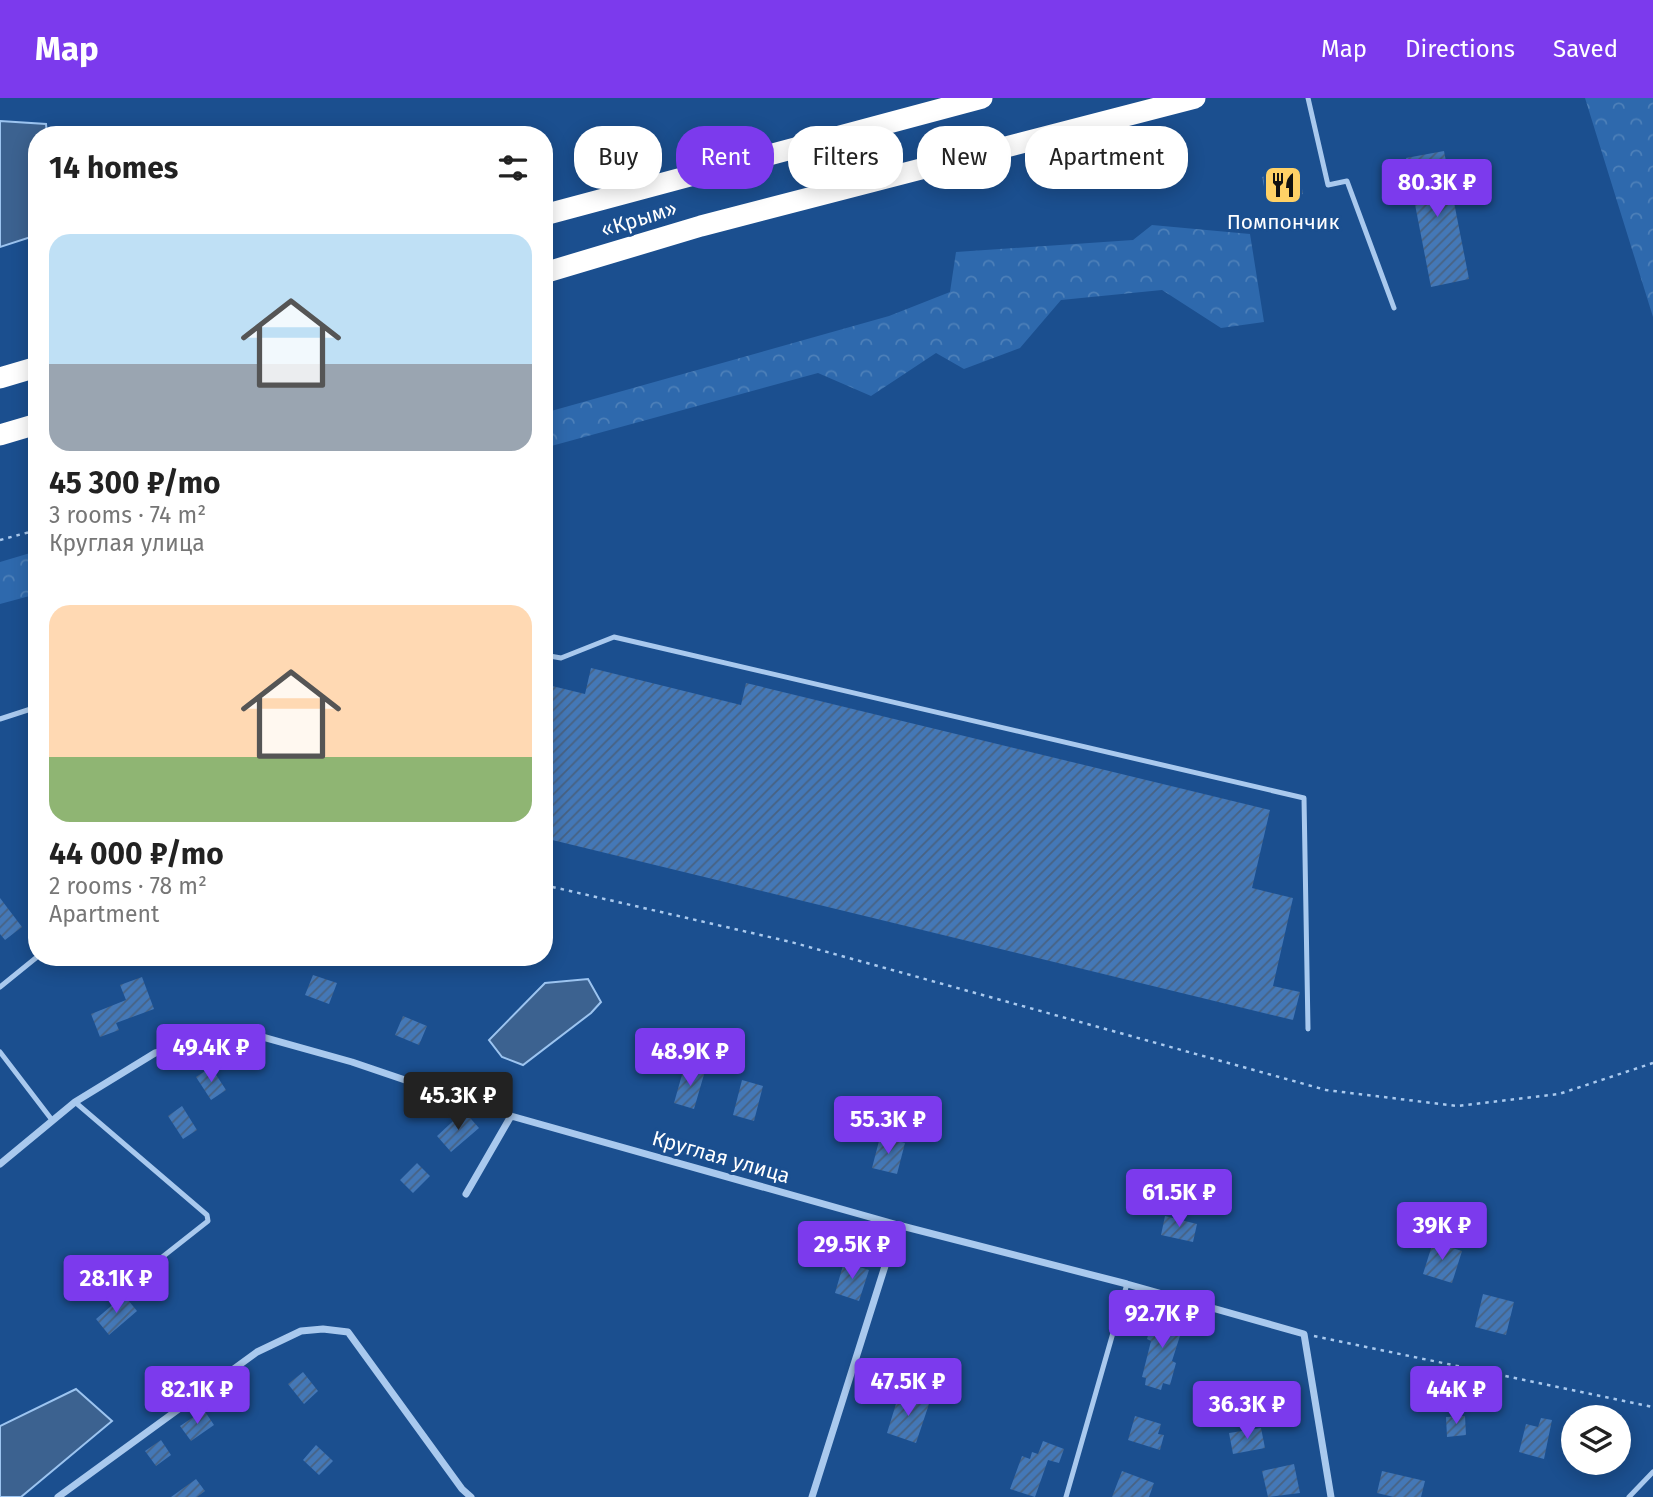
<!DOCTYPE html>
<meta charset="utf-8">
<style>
body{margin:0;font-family:"Fira Sans",sans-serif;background:#f6f6f6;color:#222;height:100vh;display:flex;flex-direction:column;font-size:26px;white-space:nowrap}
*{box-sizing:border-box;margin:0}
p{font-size:23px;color:#767676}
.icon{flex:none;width:38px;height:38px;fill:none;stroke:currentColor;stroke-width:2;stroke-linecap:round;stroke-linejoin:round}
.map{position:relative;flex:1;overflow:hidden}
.panel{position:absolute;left:28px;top:28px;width:525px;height:840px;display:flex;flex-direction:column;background:#fff;border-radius:28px;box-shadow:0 4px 18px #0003}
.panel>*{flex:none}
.hud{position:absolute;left:574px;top:28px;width:665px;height:63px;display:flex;gap:14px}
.buttons{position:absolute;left:1561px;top:1307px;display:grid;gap:14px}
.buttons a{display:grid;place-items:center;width:70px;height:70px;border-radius:50%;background:#fff;box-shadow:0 4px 18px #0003;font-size:35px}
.price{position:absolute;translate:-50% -60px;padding:0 16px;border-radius:7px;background:#7c3aed;color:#fff;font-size:23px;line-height:46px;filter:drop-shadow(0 2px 4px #0008)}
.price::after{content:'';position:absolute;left:50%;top:42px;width:21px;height:16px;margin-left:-10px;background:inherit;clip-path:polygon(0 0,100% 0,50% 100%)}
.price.active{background:#222;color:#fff}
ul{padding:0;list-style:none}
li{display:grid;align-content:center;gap:14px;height:371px;padding:0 21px}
li span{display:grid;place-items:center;height:217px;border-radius:21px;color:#555}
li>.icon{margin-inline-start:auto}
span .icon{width:126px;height:126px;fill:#fffc;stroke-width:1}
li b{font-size:30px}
h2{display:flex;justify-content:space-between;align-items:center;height:84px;padding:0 21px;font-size:30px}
.chip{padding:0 24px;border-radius:28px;background:#fff;box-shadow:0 4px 18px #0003;font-size:24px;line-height:63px}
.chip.active{background:#7c3aed;color:#fff}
header{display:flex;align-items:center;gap:42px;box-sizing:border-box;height:98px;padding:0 35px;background:#7c3aed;color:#fff}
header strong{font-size:33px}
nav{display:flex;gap:38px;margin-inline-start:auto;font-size:24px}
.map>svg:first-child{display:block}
.forest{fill:url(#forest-crowns)}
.water{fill:#3c6290;stroke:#9cc4f0;stroke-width:2}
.building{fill:url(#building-hatch)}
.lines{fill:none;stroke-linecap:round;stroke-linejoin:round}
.path{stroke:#a9c9ee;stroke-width:2.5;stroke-dasharray:3.5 5;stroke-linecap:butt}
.service{stroke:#a9c9ee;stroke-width:5}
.minor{stroke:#a9c9ee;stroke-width:7}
.motorway{stroke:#fff;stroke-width:21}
.labels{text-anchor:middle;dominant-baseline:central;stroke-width:6;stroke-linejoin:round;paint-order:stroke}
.street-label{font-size:21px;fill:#fff;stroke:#1b4f8f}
.poi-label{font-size:21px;fill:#fff;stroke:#1b4f8f}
</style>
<header>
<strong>Map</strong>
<nav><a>Map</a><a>Directions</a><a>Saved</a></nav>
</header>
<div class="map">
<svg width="1653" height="1399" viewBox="0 0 1653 1399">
<defs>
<pattern id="forest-crowns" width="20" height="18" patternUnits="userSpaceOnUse" patternTransform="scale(1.75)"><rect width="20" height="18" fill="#2e69ad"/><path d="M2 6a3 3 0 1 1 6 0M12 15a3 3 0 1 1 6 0" fill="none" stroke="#4d80b9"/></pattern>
<pattern id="building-hatch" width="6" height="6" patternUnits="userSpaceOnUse" patternTransform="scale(1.75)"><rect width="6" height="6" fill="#4478b7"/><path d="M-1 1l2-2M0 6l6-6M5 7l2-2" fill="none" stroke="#486282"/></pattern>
</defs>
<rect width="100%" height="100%" fill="#1b4f8f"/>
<path class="forest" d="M1585,0H1653V219Z
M1152,127L1250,136L1264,224L1221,230L1162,192L1061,202L1020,250L964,271L936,255L871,298L818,275L544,350V315L889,218L950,194L956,154L1133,142Z
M37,453V496L0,506V464Z"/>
<path class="water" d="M0,23L46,26L47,37H37V137L0,149Z
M588,881L601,904L591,915L523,967L502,959L489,942L545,885Z
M76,1291L112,1323L21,1399H0V1328Z"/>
<path class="building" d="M1444,53L1469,181L1431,189L1406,60Z
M1298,71L1303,96L1267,103L1262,79Z
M591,570L741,607L746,585L1270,712L1252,790L1293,800L1273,888L1300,894L1293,922L544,740V586L585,596Z
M0,800L22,829L5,842L0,836Z
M313,877L337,885L329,906L305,897Z
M142,879L154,911L116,925L119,932L100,939L91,916L126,902L120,887Z
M403,918L427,928L419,947L395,937Z
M211,969L226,992L211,1002L196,979Z
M692,970L705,973L694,1011L674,1005L683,973L690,975Z
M742,982L763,988L754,1023L733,1017Z
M182,1008L197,1032L183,1041L168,1018Z
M464,1013L479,1030L451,1054L437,1038Z
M880,1039L905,1045L897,1076L872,1070Z
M417,1065L430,1078L413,1095L400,1082Z
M1165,1118L1197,1126L1193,1144L1161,1137Z
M1433,1144L1462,1153L1452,1185L1423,1176Z
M844,1164L869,1172L859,1203L835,1195Z
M1483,1196L1514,1204L1506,1237L1475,1229Z
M124,1197L137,1213L109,1237L96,1221Z
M1155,1213L1185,1222L1172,1263L1176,1265L1170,1287L1163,1285L1161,1292L1145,1287L1146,1280L1142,1279L1151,1243L1147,1241Z
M303,1274L318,1293L304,1306L288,1286Z
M899,1296L929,1306L916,1345L887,1335Z
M204,1312L214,1327L191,1343L180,1328Z
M1135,1318L1161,1326L1158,1336L1164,1337L1160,1352L1128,1342Z
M1465,1318L1466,1337L1447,1339L1446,1319Z
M1541,1320L1552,1322L1544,1361L1519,1354L1526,1326L1538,1329Z
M1261,1330L1265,1350L1233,1356L1229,1335Z
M161,1342L171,1357L156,1368L145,1353Z
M1043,1343L1064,1351L1059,1365L1048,1362L1035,1399L1010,1391L1022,1358L1030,1361L1032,1354L1038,1356Z
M316,1347L333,1363L319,1377L303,1362Z
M1294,1366L1300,1395L1268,1399L1262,1373Z
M1122,1373L1154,1385L1149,1399H1112Z
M1382,1373L1425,1383L1421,1399H1394L1377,1395Z
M196,1381L205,1393L197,1399H171Z"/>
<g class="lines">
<path class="path" d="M0,442L37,432
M544,787L791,844L1326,992L1457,1008L1559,996L1653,965
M1314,1238L1653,1309"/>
<path class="service" d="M1308,0L1328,87L1347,83L1394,210
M544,557L561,560L614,539L1304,700L1308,931
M0,621L37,609
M0,889L37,859
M0,954L52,1022
M75,1004L207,1117L208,1123L142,1175
M1066,1399L1127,1186
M1629,1399L1653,1374"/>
<path class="minor" d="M0,1066L75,1004L155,955L248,935L352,964L511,1018L898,1127L1127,1186L1304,1236L1331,1399
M466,1096L511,1018
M58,1399L257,1254L301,1233L323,1231L348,1234L462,1391L471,1399
M812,1399L898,1127"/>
<path class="motorway" d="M544,117L982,0
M544,175L701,128L1195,0
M0,280L37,269
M0,337L37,326"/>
</g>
<defs>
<symbol id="restaurant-square" viewBox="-11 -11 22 22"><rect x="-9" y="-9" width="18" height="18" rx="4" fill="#ffd166" stroke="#1b4f8f"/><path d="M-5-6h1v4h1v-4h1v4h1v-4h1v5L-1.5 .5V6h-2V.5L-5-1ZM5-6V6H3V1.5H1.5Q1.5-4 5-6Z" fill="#111"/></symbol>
</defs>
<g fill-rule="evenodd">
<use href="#restaurant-square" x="1261" y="65" width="44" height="44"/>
</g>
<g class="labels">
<g class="street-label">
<text transform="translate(639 121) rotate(-17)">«Крым»</text>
<text transform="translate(721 1059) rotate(16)">Круглая улица</text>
</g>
<g class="poi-label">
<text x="1283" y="124">Помпончик</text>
</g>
</g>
</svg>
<div class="buttons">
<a><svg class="icon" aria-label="layers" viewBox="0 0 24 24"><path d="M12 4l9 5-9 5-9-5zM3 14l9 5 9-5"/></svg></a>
</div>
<b class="price" style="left:1437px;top:121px">80.3K ₽</b>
<b class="price" style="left:211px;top:986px">49.4K ₽</b>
<b class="price" style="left:690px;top:990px">48.9K ₽</b>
<b class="price active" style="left:458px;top:1034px">45.3K ₽</b>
<b class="price" style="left:888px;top:1058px">55.3K ₽</b>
<b class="price" style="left:1179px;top:1131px">61.5K ₽</b>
<b class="price" style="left:1442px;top:1164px">39K ₽</b>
<b class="price" style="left:852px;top:1183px">29.5K ₽</b>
<b class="price" style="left:116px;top:1217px">28.1K ₽</b>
<b class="price" style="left:1162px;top:1252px">92.7K ₽</b>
<b class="price" style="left:908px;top:1320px">47.5K ₽</b>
<b class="price" style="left:197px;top:1328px">82.1K ₽</b>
<b class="price" style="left:1456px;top:1328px">44K ₽</b>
<b class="price" style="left:1247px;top:1343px">36.3K ₽</b>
<div class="hud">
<a class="chip">Buy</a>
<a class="chip active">Rent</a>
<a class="chip">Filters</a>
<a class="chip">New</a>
<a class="chip">Apartment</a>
</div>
<section class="panel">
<h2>14 homes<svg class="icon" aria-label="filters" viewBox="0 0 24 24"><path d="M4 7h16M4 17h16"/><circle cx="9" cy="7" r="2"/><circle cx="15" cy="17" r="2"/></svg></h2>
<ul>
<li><span style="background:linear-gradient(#bfe0f5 60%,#9aa5b1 0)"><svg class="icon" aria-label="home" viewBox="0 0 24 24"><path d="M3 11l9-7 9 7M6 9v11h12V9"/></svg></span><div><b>45 300 ₽/mo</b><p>3 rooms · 74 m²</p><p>Круглая улица</p></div></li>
<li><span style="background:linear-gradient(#ffd9b3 70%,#8fb573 0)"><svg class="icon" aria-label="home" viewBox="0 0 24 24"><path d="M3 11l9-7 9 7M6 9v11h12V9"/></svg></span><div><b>44 000 ₽/mo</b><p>2 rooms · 78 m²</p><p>Apartment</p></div></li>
</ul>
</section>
</div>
